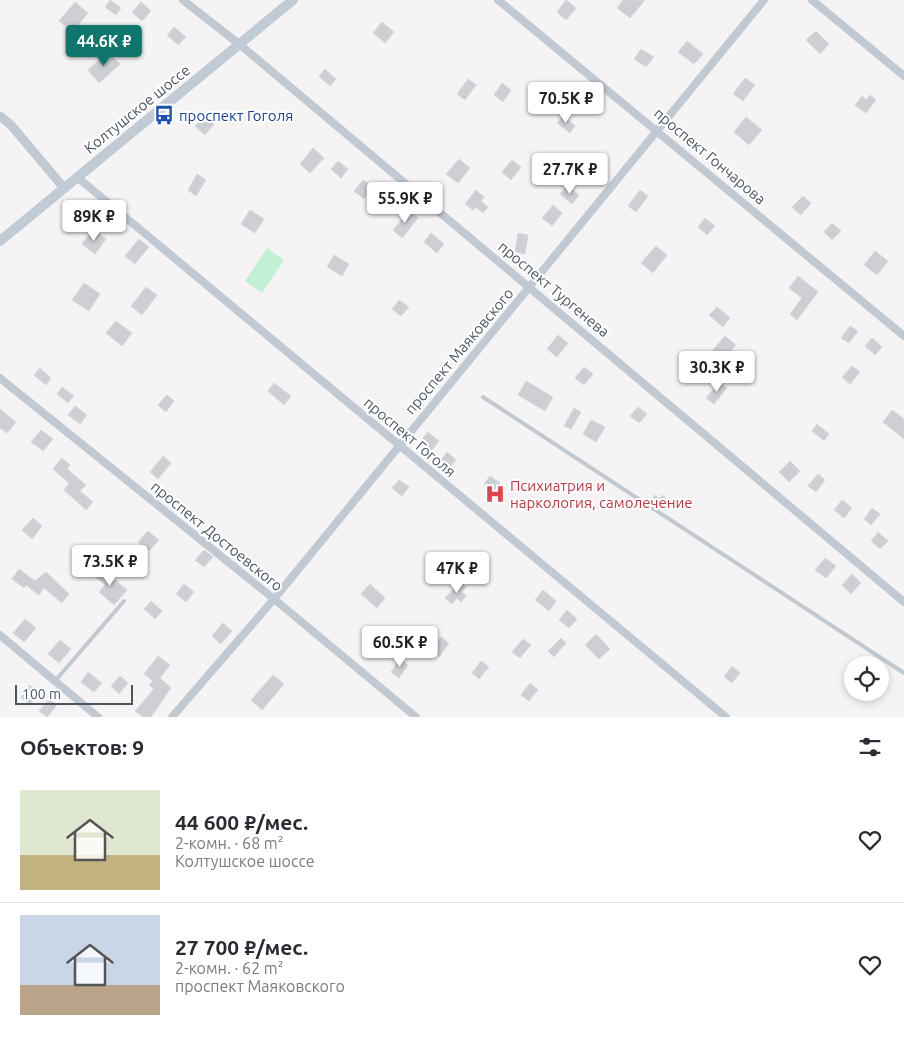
<!DOCTYPE html>
<html lang="ru">
<meta charset="utf-8">
<style>
body{margin:0;font-family:Ubuntu,sans-serif;background:#f2f2f3;color:#2b2b33;height:100vh;display:flex;flex-direction:column;font-size:19px;white-space:nowrap}
*{box-sizing:border-box;margin:0}
p{font-size:16px;color:#7c7c81}
.icon{flex:none;width:28px;height:28px;fill:none;stroke:currentColor;stroke-width:2;stroke-linecap:round;stroke-linejoin:round}
.map{position:relative;height:717px;overflow:hidden}
.panel{display:flex;flex-direction:column;background:#fff;flex:1}
.panel>*{flex:none}
.tools{position:absolute;left:844px;top:656px;display:grid;gap:10px}
.tools a{display:grid;place-items:center;width:45px;height:45px;border-radius:50%;background:#fff;box-shadow:0 2px 8px #0003;font-size:25px}
.scale{position:absolute;left:15px;bottom:12px;width:118px;box-sizing:border-box;padding-left:5px;border:2px solid #4a5661;border-top:0;font-size:14px;line-height:18px;white-space:nowrap;color:#4a5661;-webkit-text-stroke:4px #fff;paint-order:stroke}
.price{position:absolute;translate:-50% -42px;padding:0 11px;border-radius:5px;background:#fff;color:#222;font-size:16px;line-height:32px;filter:drop-shadow(0 1px 2px #0008)}
.price::after{content:'';position:absolute;left:50%;top:30px;width:15px;height:11px;margin-left:-8px;background:inherit;clip-path:polygon(0 0,100% 0,50% 100%)}
.price.on{background:#0f766e;color:#fff}
ul{padding:0;list-style:none}
li{display:flex;align-items:center;gap:15px;height:125px;padding:0 20px}
li+li{border-top:1px solid #e1e1e2}
li span{display:grid;place-items:center;flex:none;width:140px;height:100px;border-radius:0px;color:#555}
li>.icon{margin-inline-start:auto}
span .icon{width:60px;height:60px;fill:#fffc;stroke-width:1}
li b{font-size:21px}
h2{display:flex;justify-content:space-between;align-items:center;height:60px;padding:0 20px;font-size:21px}
.map>svg:first-child{display:block}
.green{fill:#c3f1d5}
.building{fill:#cdcfd5;stroke:#d7d9de}
.lines{fill:none;stroke-linecap:round;stroke-linejoin:round}
.service{stroke:#c1cad2;stroke-width:4}
.minor{stroke:#c1cad2;stroke-width:8}
.tertiary{stroke:#c1cad2;stroke-width:9}
.secondary{stroke:#c1cbd6;stroke-width:10}
.labels{text-anchor:middle;dominant-baseline:central;stroke-width:4;stroke-linejoin:round;paint-order:stroke}
.street-label{font-size:15px;fill:#4a5661;stroke:#fff}
.transit-label{font-size:15px;fill:#164399;stroke:#fff;text-anchor:start}
.health-label{font-size:15px;fill:#be3a42;stroke:#fff;text-anchor:start}
</style>
<div class="map">
<svg width="904" height="717" viewBox="0 0 904 717">
<rect width="100%" height="100%" fill="#f5f3f3"/>
<path class="green" d="M267,248L284,260L262,293L245,281Z"/>
<path class="building" d="M110,0L121,8L116,15L105,7Z
M566,0L576,8L566,20L557,12Z
M623,0H645L630,18L617,8Z
M75,2L88,13L72,32L59,21Z
M141,2L151,11L142,21L132,12Z
M382,22L394,32L385,43L373,33Z
M174,27L186,37L178,45L167,35Z
M816,31L829,44L820,54L806,40Z
M687,41L703,54L694,64L678,52Z
M641,49L654,57L646,67L634,59Z
M108,52L120,64L99,83L88,70Z
M325,69L336,79L330,86L319,76Z
M745,78L755,85L743,101L733,94Z
M468,79L476,85L465,100L457,94Z
M502,83L511,90L503,102L494,95Z
M870,95L876,100L866,113L855,105L862,96L866,100Z
M204,115L214,124L205,135L195,126Z
M563,116L575,126L570,133L557,123Z
M746,117L762,130L749,145L734,132Z
M313,148L324,158L310,173L300,164Z
M459,159L470,168L458,183L446,174Z
M512,160L521,167L511,180L502,172Z
M338,161L348,169L341,178L331,169Z
M197,174L206,180L196,196L188,190Z
M363,180L373,187L364,199L354,191Z
M567,186L579,195L572,204L560,194Z
M476,190L484,197L481,201L488,207L483,213L476,207L473,210L465,204Z
M640,190L648,196L636,212L628,206Z
M803,196L811,203L801,215L792,207Z
M553,205L562,213L552,226L542,218Z
M250,210L264,219L255,233L241,224Z
M409,211L418,218L402,238L393,230Z
M705,218L715,226L707,235L698,227Z
M832,223L841,231L832,240L824,232Z
M93,229L106,239L95,254L82,244Z
M431,233L444,244L437,253L424,242Z
M518,233L528,235L525,254L515,252Z
M139,239L149,247L135,264L125,256Z
M656,246L667,255L653,273L641,263Z
M875,251L888,261L877,275L864,265Z
M334,255L349,264L342,276L327,267Z
M798,276L818,292L797,320L790,314L802,298L789,288Z
M84,283L100,294L89,311L72,300Z
M146,287L157,295L142,315L131,306Z
M399,300L409,307L401,316L392,309Z
M717,307L730,318L723,327L709,315Z
M116,321L132,333L122,346L106,333Z
M850,326L858,331L849,343L841,338Z
M558,335L568,343L557,357L547,349Z
M725,336L736,345L722,361L711,352Z
M872,338L882,347L875,355L865,346Z
M684,365L694,373L688,381L678,372Z
M852,366L860,372L850,384L842,377Z
M584,367L593,374L584,385L575,378Z
M40,368L51,378L46,385L34,375Z
M526,381L553,397L545,411L518,395Z
M720,382L727,388L714,404L706,398Z
M274,383L291,396L284,405L268,391Z
M62,387L74,396L68,403L57,394Z
M167,395L174,401L166,412L158,405Z
M75,406L87,415L80,424L68,415Z
M638,407L647,414L639,423L630,416Z
M574,408L581,412L571,429L564,426Z
M0,409L16,422L7,433L0,428Z
M892,410L904,419V439L883,422Z
M591,420L605,427L596,442L583,434Z
M817,424L829,434L824,441L812,431Z
M41,430L53,439L43,451L31,442Z
M428,432L439,441L431,451L420,442Z
M447,452L456,460L449,468L440,461Z
M163,456L171,463L158,479L150,472Z
M62,458L70,465L67,469L86,485L80,491L93,502L86,510L64,490L69,483L53,469Z
M790,461L800,471L789,482L779,472Z
M818,474L825,480L816,492L808,486Z
M490,476L500,483L493,492L484,484Z
M399,480L409,487L402,496L392,488Z
M655,495L660,499L662,495L671,502L664,511L650,502Z
M842,500L852,508L844,518L834,510Z
M872,508L880,514L871,525L864,519Z
M33,518L42,526L32,539L22,530Z
M148,531L159,540L149,551L138,542Z
M878,532L888,541L880,549L871,541Z
M204,550L213,557L204,567L195,560Z
M825,558L836,566L826,578L815,570Z
M101,568L127,590L114,605L99,592L105,585L94,576Z
M19,569L35,581L46,572L69,594L62,603L44,588L39,595L26,585L24,588L12,579Z
M852,574L861,583L851,594L842,585Z
M460,582L466,587L462,592L466,596L461,602L457,598L452,604L445,598Z
M184,584L194,592L186,602L176,594Z
M370,584L385,598L377,608L361,594Z
M543,590L556,601L549,611L535,600Z
M151,601L162,611L155,619L144,609Z
M567,610L577,619L569,628L559,620Z
M25,619L36,628L24,642L13,633Z
M223,623L232,631L221,644L212,636Z
M596,634L610,649L599,659L585,645Z
M441,637L449,643L439,657L430,650Z
M561,638L566,643L554,657L548,651Z
M523,639L531,645L520,658L512,652Z
M60,640L71,649L59,663L48,654Z
M158,656L170,665L160,678L171,688L151,717H143L135,711L154,689L149,685L153,681L144,674Z
M400,659L408,665L399,678L391,672Z
M481,661L489,667L479,679L472,673Z
M732,666L740,673L732,683L724,677Z
M88,672L102,683L94,692L81,682Z
M273,675L284,684L262,710L251,700Z
M120,676L128,683L119,694L111,686Z
M530,683L538,690L529,701L521,695Z
M29,685L39,691L31,704L21,698Z
M49,699L57,705L47,717L39,711Z"/>
<g class="lines">
<path class="service" d="M483,397L904,673
M55,681L124,601"/>
<path class="minor" d="M183,0L239,44L904,602
M498,0L904,336
M812,0L904,76
M77,177L726,717
M0,378L274,599L416,717
M0,635L98,717
M172,717L274,599L764,0"/>
<path class="tertiary" d="M0,116L11,125L64,188"/>
<path class="secondary" d="M0,241L293,0"/>
</g>
<defs>
<symbol id="bus-bare" viewBox="-9 -9 18 18"><path d="M-5-6H5V4H4V6H2V4H-2V6H-4V4H-5ZM-3.5-4V0h7V-4ZM-3.5 1.2v1.5H-2V1.2ZM2 1.2v1.5H3.5V1.2Z" fill="#1a4fb4" stroke="#fff" stroke-width="2.5" paint-order="stroke"/></symbol>
<symbol id="hospital-bare" viewBox="-9 -9 18 18"><path d="M-5-5h3v3.5h4V-5h3V5h-3V1.5h-4V5h-3Z" fill="#e0444e" stroke="#fff" stroke-width="2.5" paint-order="stroke"/></symbol>
</defs>
<g fill-rule="evenodd">
<use href="#bus-bare" x="150" y="101" width="28" height="28"/>
<use href="#hospital-bare" x="481" y="480" width="28" height="28"/>
</g>
<g class="labels">
<g class="street-label">
<text transform="translate(137 109) rotate(-39)">Колтушское шоссе</text>
<text transform="translate(710 156) rotate(40)">проспект Гончарова</text>
<text transform="translate(554 289) rotate(40)">проспект Тургенева</text>
<text transform="translate(459 351) rotate(-50)">проспект Маяковского</text>
<text transform="translate(410 437) rotate(40)">проспект Гоголя</text>
<text transform="translate(217 536) rotate(39)">проспект Достоевского</text>
</g>
<g class="transit-label">
<text x="179" y="115">проспект Гоголя</text>
</g>
<g class="health-label">
<text x="510" y="485">Психиатрия и<tspan x="510" dy="17">наркология, самолечение</tspan></text>
</g>
</g>
</svg>
<div class="tools">
<a><svg class="icon" aria-label="locate" viewBox="0 0 24 24"><circle cx="12" cy="12" r="6"/><path d="M12 2v4M12 18v4M2 12h4M18 12h4"/></svg></a>
</div>
<div class="scale">100 m</div>
<b class="price on" style="left:104px;top:67px">44.6K ₽</b>
<b class="price" style="left:566px;top:124px">70.5K ₽</b>
<b class="price" style="left:570px;top:195px">27.7K ₽</b>
<b class="price" style="left:405px;top:224px">55.9K ₽</b>
<b class="price" style="left:94px;top:242px">89K ₽</b>
<b class="price" style="left:717px;top:393px">30.3K ₽</b>
<b class="price" style="left:110px;top:587px">73.5K ₽</b>
<b class="price" style="left:457px;top:594px">47K ₽</b>
<b class="price" style="left:400px;top:668px">60.5K ₽</b>
</div>
<section class="panel">
<h2>Объектов: 9<svg class="icon" aria-label="filters" viewBox="0 0 24 24"><path d="M4 7h16M4 17h16"/><circle cx="9" cy="7" r="2"/><circle cx="15" cy="17" r="2"/></svg></h2>
<ul>
<li><span style="background:linear-gradient(#dfe7d0 65%,#c2b280 0)"><svg class="icon" aria-label="home" viewBox="0 0 24 24"><path d="M3 11l9-7 9 7M6 9v11h12V9"/></svg></span><div><b>44 600 ₽/мес.</b><p>2-комн. · 68 m²</p><p>Колтушское шоссе</p></div><svg class="icon" aria-label="heart" viewBox="0 0 24 24"><path d="M12 20l-8-8c-3-5 5-10 8-4 3-6 11-1 8 4z"/></svg></li>
<li><span style="background:linear-gradient(#c9d6e8 70%,#b9a48a 0)"><svg class="icon" aria-label="home" viewBox="0 0 24 24"><path d="M3 11l9-7 9 7M6 9v11h12V9"/></svg></span><div><b>27 700 ₽/мес.</b><p>2-комн. · 62 m²</p><p>проспект Маяковского</p></div><svg class="icon" aria-label="heart" viewBox="0 0 24 24"><path d="M12 20l-8-8c-3-5 5-10 8-4 3-6 11-1 8 4z"/></svg></li>
</ul>
</section>
